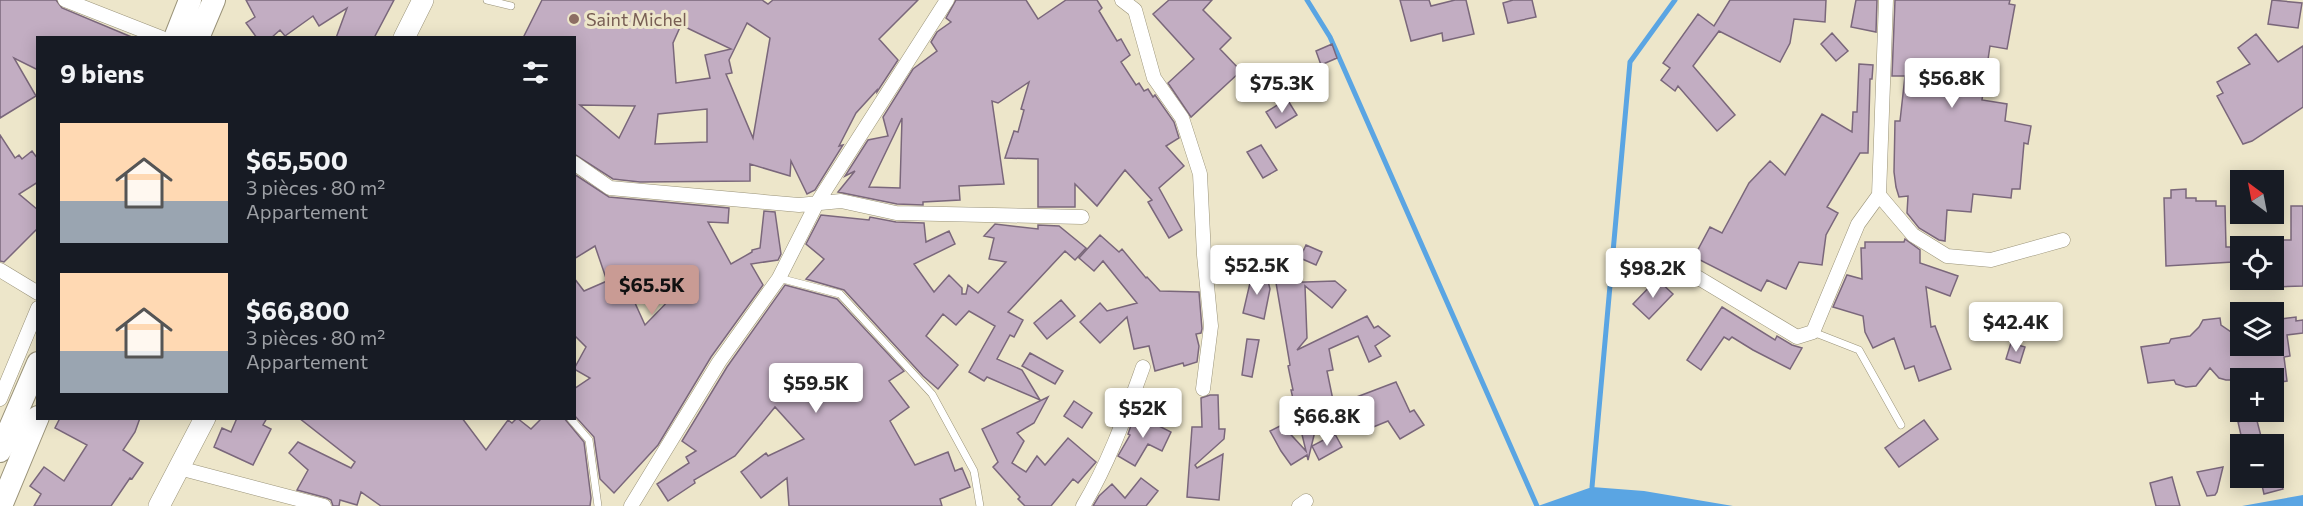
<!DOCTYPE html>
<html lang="fr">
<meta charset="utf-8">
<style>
body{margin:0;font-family:Commissioner,sans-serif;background:#242831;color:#f1f3f6;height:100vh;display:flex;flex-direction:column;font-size:22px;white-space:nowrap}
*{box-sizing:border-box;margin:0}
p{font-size:20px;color:#9ea1a6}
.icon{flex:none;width:33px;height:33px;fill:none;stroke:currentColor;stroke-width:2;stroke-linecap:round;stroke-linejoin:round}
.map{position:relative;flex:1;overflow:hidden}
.drawer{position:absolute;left:36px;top:36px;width:540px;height:384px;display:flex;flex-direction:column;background:#171b24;border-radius:0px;box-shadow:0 3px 15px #0003}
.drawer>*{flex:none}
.needle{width:39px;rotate:328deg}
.buttons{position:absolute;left:2230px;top:170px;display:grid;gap:12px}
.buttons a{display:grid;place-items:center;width:54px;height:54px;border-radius:0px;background:#171b24;box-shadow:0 3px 15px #0003;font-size:30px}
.price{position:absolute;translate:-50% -51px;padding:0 14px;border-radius:6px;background:#fff;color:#222;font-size:20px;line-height:39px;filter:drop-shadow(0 2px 3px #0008)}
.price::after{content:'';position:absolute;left:50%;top:36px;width:18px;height:14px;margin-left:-9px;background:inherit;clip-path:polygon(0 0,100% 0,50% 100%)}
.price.selected{background:#c99b94;color:#111}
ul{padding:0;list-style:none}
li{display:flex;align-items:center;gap:18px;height:150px;padding:0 24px}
li span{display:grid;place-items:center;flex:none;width:168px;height:120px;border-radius:0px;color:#555}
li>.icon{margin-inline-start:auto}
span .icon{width:72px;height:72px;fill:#fffc;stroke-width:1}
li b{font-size:26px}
h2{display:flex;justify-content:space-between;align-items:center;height:72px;padding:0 24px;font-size:26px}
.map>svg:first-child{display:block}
.water{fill:#5aa5e3}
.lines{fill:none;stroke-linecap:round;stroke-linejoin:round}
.stream{stroke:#5aa5e3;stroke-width:5}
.building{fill:#c2adc2;stroke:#7a677b;stroke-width:1.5;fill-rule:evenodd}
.service-casing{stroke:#9a9379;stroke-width:8}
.minor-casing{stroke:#9a9379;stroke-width:15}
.primary-casing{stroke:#9a9379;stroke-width:22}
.trunk-casing{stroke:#9a9379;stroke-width:24}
.service{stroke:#fff;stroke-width:7}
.minor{stroke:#fff;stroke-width:14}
.primary{stroke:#fff;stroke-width:21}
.trunk{stroke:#fff;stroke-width:22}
.education-dot{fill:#8d6e63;stroke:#ede6ca;stroke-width:2}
.labels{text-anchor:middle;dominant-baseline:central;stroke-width:6;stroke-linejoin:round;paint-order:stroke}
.education-label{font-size:18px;fill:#785e54;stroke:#ede6ca;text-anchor:start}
</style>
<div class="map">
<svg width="2303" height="506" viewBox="0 0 2303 506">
<rect width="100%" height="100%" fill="#ede6ca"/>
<path class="water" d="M1592,487L1644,491L1733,506H1538Z
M2303,495V506H2242Z"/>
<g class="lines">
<path class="stream" d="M1307,0L1330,37L1537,506
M1592,487L1630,62L1675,0"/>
</g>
<path class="building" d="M0,0H56L62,8L134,38H38V70L14,58L36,96L0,118Z
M246,0H394L374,38H336L347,8L319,26L313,16L285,36L280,30L271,38H257L246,23L255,17Z
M542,0H762L768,4L773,0H918L879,39L898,60L877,92V90L856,113L839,146L843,145L815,190L807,194L791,161L790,176L750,164V181L640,182L613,179L574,154V38H523ZM747,23L770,38L753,138L726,74L732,73L729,60ZM681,25L731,49L705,55L710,78L676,83L673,43ZM580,105L635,106L619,138ZM707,109V142L655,144L658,114Z
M956,0H1026L1038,19L1066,0H1097L1102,8L1099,11L1117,41L1121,39L1130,55L1121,62L1136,85L1139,83L1144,91L1148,89L1153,97L1155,95L1174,122L1179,138L1166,146L1184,166L1159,188L1182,230L1169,238L1148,202L1152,200L1125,170L1097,206L1075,184V207H1038V159L1005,158L1014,131L1018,132L1024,110L1021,109L1029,82L998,103L992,101L1004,184L959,186L960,200L923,202V205L897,204L838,192L855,171L845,176L868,140L888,136L883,117L913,69L937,51L931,42L937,32L951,22L946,18ZM902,118L900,188L869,187L894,135Z
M1169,0H1212L1203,10L1231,38L1220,49L1241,71L1191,117L1168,83L1194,59L1153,14Z
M1400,0H1429L1431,6L1455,0H1466L1474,34L1443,41L1442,33L1411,41Z
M1513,0H1532L1536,17L1508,23L1503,3Z
M1730,0H1826L1825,22L1794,19L1790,43L1780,62L1719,31L1693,66L1735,115L1717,131L1678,86L1675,91L1661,80L1670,68L1663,63L1698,14L1714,26Z
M1856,0H1877L1876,32L1851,27Z
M1895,0H2010L2009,4L2015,5L2007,49L1990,46L1982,100L2007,104L2005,121L2031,126L2028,144L2024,143L2020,189H2012L2011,198L1973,194L1971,212L1947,210L1945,241L1939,240L1919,228L1907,213L1908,196L1899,197L1896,187L1894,172L1895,121H1900L1905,76H1892Z
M2272,0L2302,3L2298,28L2268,24Z
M1832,33L1848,51L1836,61L1821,44Z
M2256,34L2278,62L2303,46V107L2252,141L2243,144L2217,96L2223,93L2217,82L2250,64L2238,48Z
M1332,44L1337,58L1321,65L1316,51Z
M1859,64L1873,65L1872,79H1870L1868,153H1860L1827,207L1838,213L1826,235L1822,265L1799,262L1786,289L1767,280L1761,291L1694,257L1710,227L1722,233L1749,183L1770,161L1785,175L1822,114L1852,132L1853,112H1857Z
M1287,99L1297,115L1276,128L1266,112Z
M0,135L15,158L19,155L22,159L32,151L38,159V182L19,194L38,210V228L4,262L0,261Z
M1261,145L1277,170L1263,178L1247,152Z
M574,174L609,197L729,208L728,223L708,222L731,264L752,252V250L760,248L764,211L775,212L781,254L778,260L751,264L763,285L711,357L658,445L614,493L600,479L594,437L574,415V389L590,378L574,369L586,347L574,335V278L584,291L607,281L595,246L574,259ZM665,275L676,293L645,325L630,292Z
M2186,189V198H2196V201H2216V206H2225L2226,247H2233V262L2166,266L2164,198H2171V190Z
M2291,206H2303V286L2274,287V240H2291Z
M821,215L869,220L870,217L896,222L924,223L926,242L949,231L955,244L914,264L934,292L949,275L962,288V294H966L968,285L978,293L1006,262L989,259L994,238L984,236L995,224L1038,229V225L1059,226L1086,248L1075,260L1065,251L1008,312L1023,320L1014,337L1010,335L997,359L1022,370L1040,400L987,377L984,381L969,372L995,326L969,311L956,325L943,314L926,336L958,365L938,389L923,376L844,290L806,279L824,259L806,244Z
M1100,235L1119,252L1122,249L1146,278L1147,277L1160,291L1199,292L1202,329L1201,333L1196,334L1199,346L1197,362L1184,366L1183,363L1155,371L1149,346L1134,349L1127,317L1100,343L1080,322L1100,303L1107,311L1137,303L1103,261L1094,271L1079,258Z
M1905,239L1920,250V263L1958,276L1950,296L1926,287L1931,327L1935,326L1951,369L1919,381L1914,366L1905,369L1894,338L1873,348L1865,332L1863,316L1833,307L1847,275L1862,279L1861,248H1865V242H1904Z
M1306,245L1322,252L1316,265L1300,258Z
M1260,271L1266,282L1268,281L1270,289L1264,319L1243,313L1250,283L1247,278Z
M1657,279L1673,294L1649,319L1633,304Z
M1335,281L1346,290L1332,308L1305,286L1307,338L1297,350L1367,316L1374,328L1378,326L1390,336L1375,346L1381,356L1369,362L1358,336L1329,349L1333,370L1327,371L1333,400L1295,408L1291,390H1293L1288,366L1290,365L1276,283Z
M785,285L837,299L904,371L889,381L909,407L890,421L915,465L948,452L955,471L962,468L970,487L940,499L942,506H789L787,478L761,498L741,472L766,453L768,456L804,439L775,407L735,456L694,480L695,483L668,501L657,484L689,463L686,457L696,451L682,441L727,367Z
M1061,300L1075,316L1047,339L1034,323Z
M1722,307L1775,340L1777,336L1792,345L1802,348L1790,369L1753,350L1732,337L1729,340L1724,337L1701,370L1687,360Z
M2296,317V321L2303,320V333L2287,335L2290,356L2284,357L2287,381L2274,383V378H2258L2257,372L2235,380H2226L2219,378L2210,368L2196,386L2186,387L2176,384L2174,380L2148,383L2141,347L2169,343L2171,339L2190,336L2199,327L2203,320L2220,318L2221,325L2231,332L2232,340L2241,339V345H2274V320Z
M1247,339L1259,340L1252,377L1242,375Z
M2011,343L2025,347L2020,363L2006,359Z
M1030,353L1063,371L1055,384L1022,366Z
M1396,382L1410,412L1414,410L1424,425L1400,439L1388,421L1366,430L1354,398Z
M1210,395H1218L1219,429H1225L1224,439L1195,465L1197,468L1223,454L1219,500L1187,497L1192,427H1202L1201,398Z
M1048,397L1034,423L1017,433L1024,441L1012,463L1026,472L1037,456L1045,465L1068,438L1096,462L1078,483L1073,479L1051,506H1025L1018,499L1020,497L993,467L998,462L982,429Z
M1074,401L1092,413L1082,428L1064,416Z
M1135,414L1171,432L1162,451L1148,444L1135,466L1118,456L1130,435L1128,434Z
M2256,417L2263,444H2243L2238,422Z
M60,418H140L135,432L123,450L143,463L132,479L130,478L111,506H34L41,494L30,486L44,467L64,481L87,445L55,428Z
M237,418H267L263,425L271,429L253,465L214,447L222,428L231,432Z
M299,418H462L486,450L508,420L512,423L517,418L531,429L542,418H564L584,442L591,498L590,506H381L361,492L357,505L340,500L339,506H333L331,500L327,498L297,490L308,470L289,453L298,442L351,468L355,462Z
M1298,418L1317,423L1308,460L1307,455L1291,465L1281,451L1270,431L1282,425L1306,451Z
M1924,420L1938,439L1899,467L1885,448Z
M1335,434L1342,447L1319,460L1312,446Z
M2223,467L2217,492L2215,495L2207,496L2197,472Z
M2172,477L2180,506H2156L2150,483Z
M2260,477H2280L2283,489L2264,494Z
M1141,478L1158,491L1146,506H1093L1099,496L1112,484L1125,498Z"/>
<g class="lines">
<defs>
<path id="service" d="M487,0L511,6
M779,278L840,294L932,394L974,471L980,506
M1813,332L1859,350L1901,425
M570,418L589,440L598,506"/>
<path id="minor" d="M65,0L162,38
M1122,0L1135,10L1154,78L1182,118L1200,174L1204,255L1211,326L1203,389
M574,163L610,188L799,205L841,201L896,213L1082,217
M1879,195L1913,235L1947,256L1991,260L2063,240
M0,270L38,293
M1687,271L1797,337L1813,332L1858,224L1879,195L1886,0
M0,399L38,308
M179,468L324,506
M631,506L719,362L779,278L817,203L947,0
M1083,506C1109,463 1126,414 1143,367
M1299,506L1306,501"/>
<path id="primary" d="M404,38L423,0
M159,506L205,418"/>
<path id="trunk" d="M175,38L190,0
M198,38L214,0
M0,451L38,363
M1,506L38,417"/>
</defs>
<use href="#service" class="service-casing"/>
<use href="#minor" class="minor-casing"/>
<use href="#primary" class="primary-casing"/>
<use href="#trunk" class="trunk-casing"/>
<use href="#service" class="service"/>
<use href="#minor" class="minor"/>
<use href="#primary" class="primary"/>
<use href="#trunk" class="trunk"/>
</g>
<circle class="education-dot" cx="574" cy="19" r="6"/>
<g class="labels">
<g class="education-label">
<text x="586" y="19">Saint Michel</text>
</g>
</g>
</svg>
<div class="buttons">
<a><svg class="needle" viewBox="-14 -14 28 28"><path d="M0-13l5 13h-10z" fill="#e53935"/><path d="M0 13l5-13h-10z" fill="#9ea1a6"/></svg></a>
<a><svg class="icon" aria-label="locate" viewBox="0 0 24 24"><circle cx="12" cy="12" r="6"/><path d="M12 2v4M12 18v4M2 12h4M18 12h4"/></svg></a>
<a><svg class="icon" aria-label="layers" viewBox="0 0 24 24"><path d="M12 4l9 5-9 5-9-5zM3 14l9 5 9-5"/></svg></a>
<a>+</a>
<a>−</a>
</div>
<b class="price" style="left:1952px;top:109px">$56.8K</b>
<b class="price" style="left:1282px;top:114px">$75.3K</b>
<b class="price" style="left:1257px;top:296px">$52.5K</b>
<b class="price" style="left:1653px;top:299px">$98.2K</b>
<b class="price selected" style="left:652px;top:316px">$65.5K</b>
<b class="price" style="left:2016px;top:353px">$42.4K</b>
<b class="price" style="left:816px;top:414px">$59.5K</b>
<b class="price" style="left:1143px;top:439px">$52K</b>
<b class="price" style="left:1327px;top:447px">$66.8K</b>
<section class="drawer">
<h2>9 biens<svg class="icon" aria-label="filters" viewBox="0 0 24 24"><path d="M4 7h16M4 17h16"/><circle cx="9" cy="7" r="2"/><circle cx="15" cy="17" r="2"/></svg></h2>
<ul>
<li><span style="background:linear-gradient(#ffd9b3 65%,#9aa5b1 0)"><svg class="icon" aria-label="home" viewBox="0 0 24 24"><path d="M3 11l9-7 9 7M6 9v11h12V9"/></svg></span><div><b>$65,500</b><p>3 pièces · 80 m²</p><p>Appartement</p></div></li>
<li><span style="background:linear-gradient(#ffd9b3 65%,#9aa5b1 0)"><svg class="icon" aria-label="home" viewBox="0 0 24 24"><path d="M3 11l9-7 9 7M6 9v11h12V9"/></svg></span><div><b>$66,800</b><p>3 pièces · 80 m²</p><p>Appartement</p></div></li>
</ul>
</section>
</div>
